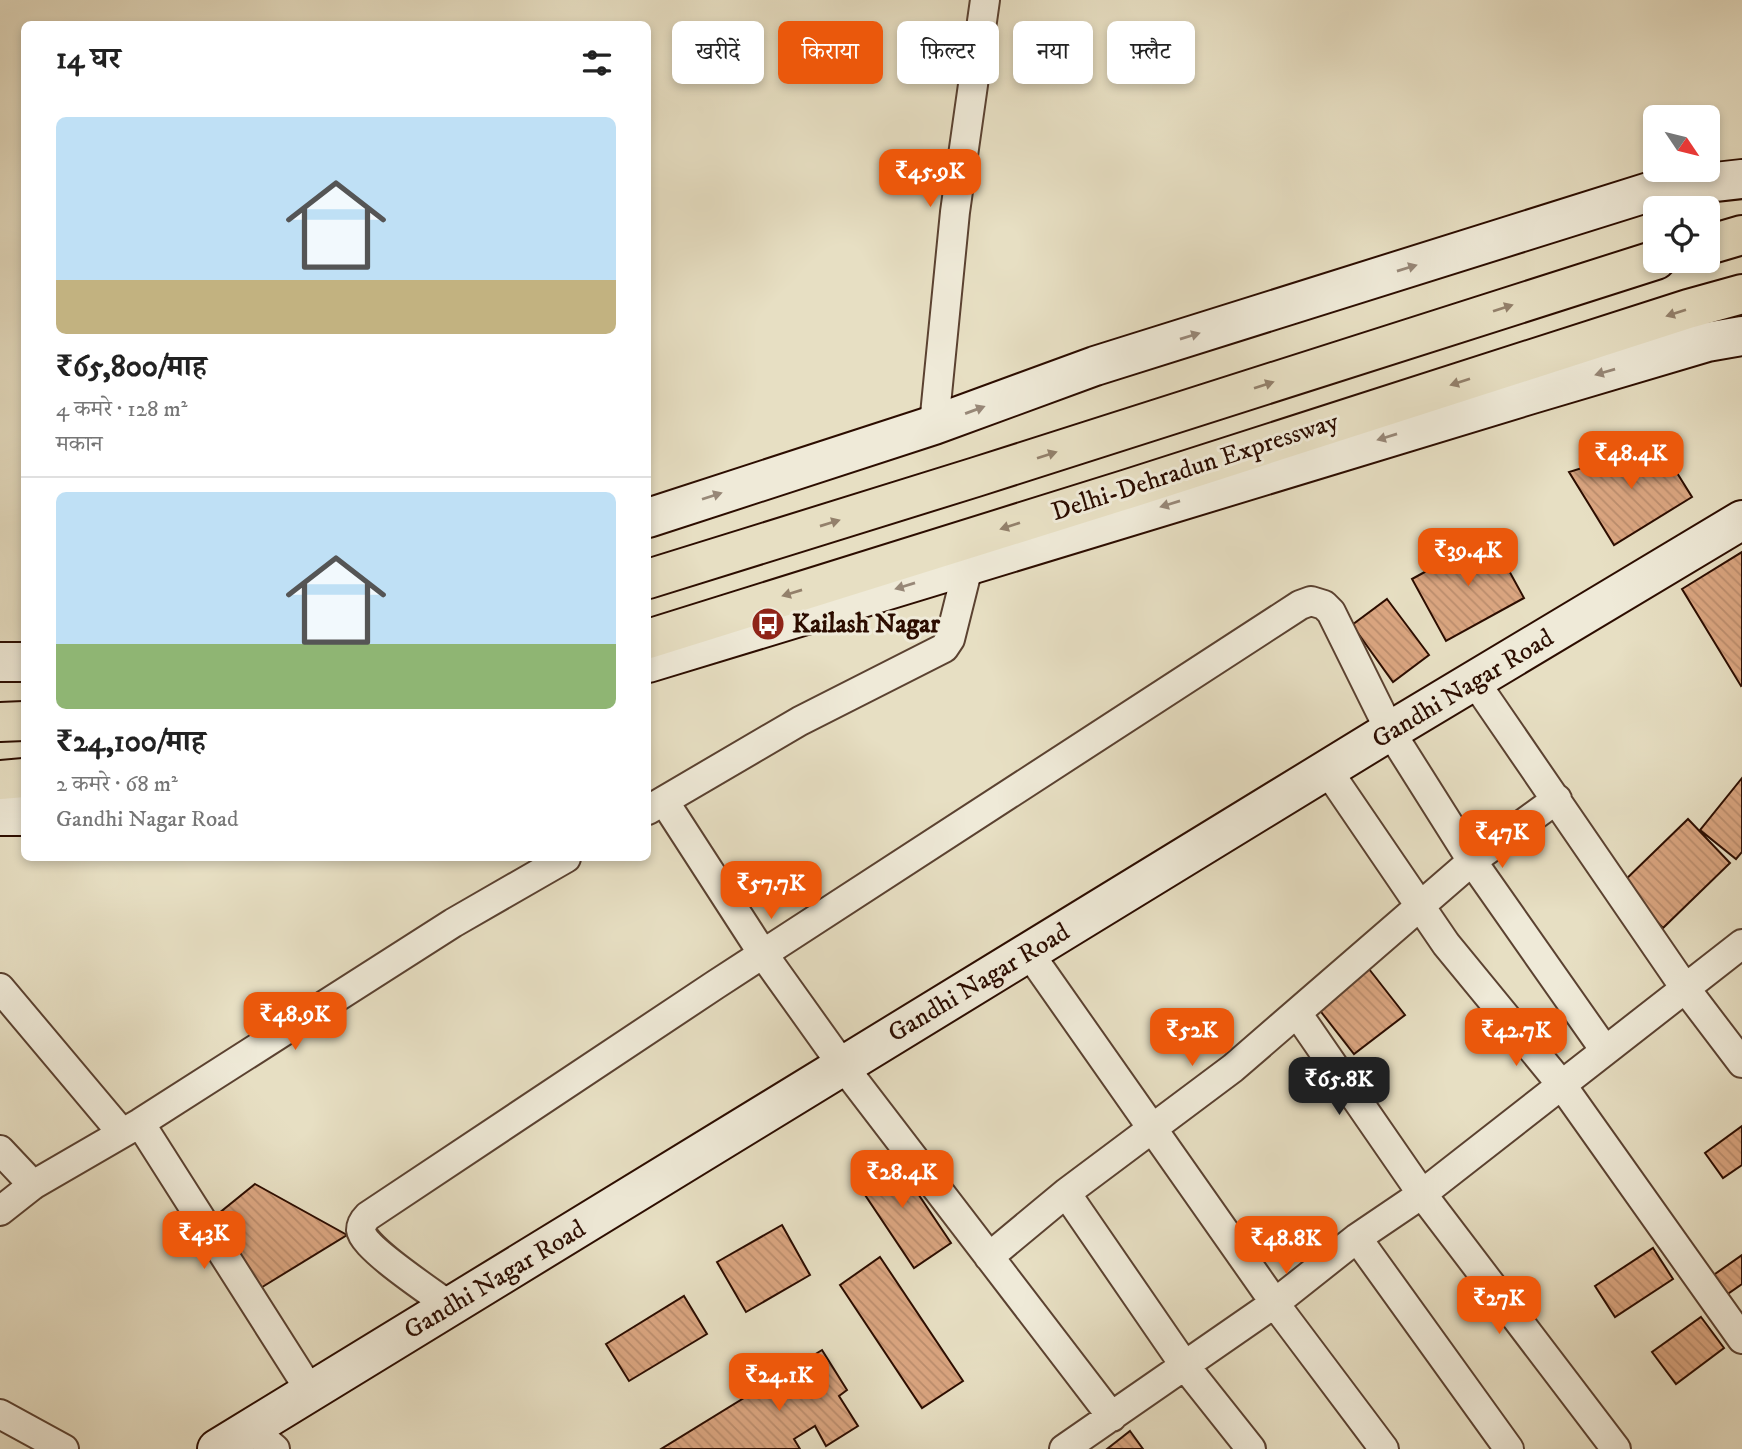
<!DOCTYPE html>
<html lang="hi">
<meta charset="utf-8">
<style>
body{margin:0;font-family:"IM FELL DW Pica","Noto Serif Devanagari",serif;background:#f6f6f6;color:#222;height:100vh;display:flex;flex-direction:column;font-size:26px;white-space:nowrap}
*{box-sizing:border-box;margin:0}
p{font-size:23px;color:#767676}
.icon{flex:none;width:38px;height:38px;fill:none;stroke:currentColor;stroke-width:2;stroke-linecap:round;stroke-linejoin:round}
.map{position:relative;flex:1;overflow:hidden}
.details{position:absolute;left:21px;top:21px;width:630px;height:840px;display:flex;flex-direction:column;background:#fff;border-radius:10px;box-shadow:0 4px 10px #0003}
.details>*{flex:none}
.banner{position:absolute;left:672px;top:21px;width:665px;height:63px;display:flex;gap:14px}
.needle{width:46px;rotate:125deg}
.fabs{position:absolute;left:1643px;top:105px;display:grid;gap:14px}
.fabs a{display:grid;place-items:center;width:77px;height:77px;border-radius:10px;background:#fff;box-shadow:0 4px 10px #0003;font-size:35px}
.price{position:absolute;translate:-50% -60px;padding:0 16px;border-radius:14px;background:#ea580c;color:#fff;font-size:23px;line-height:46px;filter:drop-shadow(0 2px 4px #0008)}
.price::after{content:'';position:absolute;left:50%;top:42px;width:21px;height:16px;margin-left:-10px;background:inherit;clip-path:polygon(0 0,100% 0,50% 100%)}
.price.active{background:#222;color:#fff}
ul{padding:0;list-style:none}
li{display:grid;align-content:center;gap:14px;height:371px;padding:0 35px}
li+li{border-top:2px solid #e0e0e0}
li span{display:grid;place-items:center;height:217px;border-radius:10px;color:#555}
li>.icon{margin-inline-start:auto}
span .icon{width:126px;height:126px;fill:#fffc;stroke-width:1}
li b{font-size:30px}
h2{display:flex;justify-content:space-between;align-items:center;height:84px;padding:0 35px;font-size:30px}
.chip{padding:0 24px;border-radius:10px;background:#fff;box-shadow:0 4px 10px #0003;font-size:24px;line-height:63px}
.chip.active{background:#ea580c;color:#fff}
.map>svg:first-child{display:block}
.building{fill:url(#building-back-hatch);stroke:#2c0d00;stroke-width:2}
.lines{fill:none;stroke-linecap:round;stroke-linejoin:round}
.street-casing{stroke:#5b4231;stroke-width:32}
.secondary-casing{stroke:#2c0d00;stroke-width:42}
.highway-casing{stroke:#2c0d00;stroke-width:42}
.street{stroke:#efead8;stroke-width:28}
.secondary{stroke:#efead8;stroke-width:38}
.highway{stroke:#e7dfc3;stroke-width:38}
.oneway{fill:#978777}
.oneway2{fill:#93806b}
.labels{text-anchor:middle;dominant-baseline:central;stroke-width:6;stroke-linejoin:round;paint-order:stroke}
.street-label{font-size:26px;fill:#2c0d00;stroke:#efead8}
.poi-label{font-size:26px;font-weight:bold;fill:#2c0d00;stroke:#efead8;text-anchor:start}
</style>
<div class="map">
<svg width="1742" height="1449" viewBox="0 0 1742 1449">
<defs>
<pattern id="building-back-hatch" width="6" height="6" patternUnits="userSpaceOnUse" patternTransform="scale(1.75)"><rect width="6" height="6" fill="#daa580"/><path d="M-1 5l2 2M0 0l6 6M5-1l2 2" fill="none" stroke="#bb8d6d"/></pattern>
</defs>
<rect width="100%" height="100%" fill="#e7dfc3"/>
<filter id="stains"><feTurbulence type="fractalNoise" baseFrequency=".00286" numOctaves="4"/><feColorMatrix values="0 0 0 0 .2 0 0 0 0 .09 0 0 0 0 .02 0 0 0 .5 -.17"/></filter>
<radialGradient id="worn" r=".72"><stop offset=".6" stop-color="#630" stop-opacity="0"/><stop offset="1" stop-color="#630" stop-opacity=".3"/></radialGradient>
<path class="building" d="M1659,444L1692,497L1614,545L1569,472Z
M1490,536L1524,598L1446,641L1412,579Z
M1742,552V685L1741,686L1682,589Z
M1387,599L1429,655L1393,682L1352,625Z
M1742,778V852L1736,859L1700,830Z
M1688,819L1730,863L1663,928L1621,884Z
M1369,969L1405,1015L1354,1054L1318,1008Z
M1742,1126V1165L1723,1178L1705,1153Z
M890,1152L951,1243L914,1268L853,1177Z
M255,1184L347,1235L259,1289L213,1218Z
M782,1225L810,1275L746,1312L717,1262Z
M1653,1248L1673,1279L1615,1317L1595,1286Z
M1742,1255V1284L1719,1300L1705,1281Z
M880,1257L963,1381L922,1408L840,1285Z
M684,1296L707,1334L629,1381L606,1344Z
M1701,1317L1724,1348L1676,1384L1652,1352Z
M822,1350L847,1390L839,1396L858,1426L826,1446L815,1426L794,1439L800,1449H661Z
M1130,1431L1143,1449H1107Z"/>
<g class="lines">
<defs>
<path id="street" d="M934,425L955,212L985,0
M1475,682L1685,988L1742,1063
M1328,771L1446,944L1561,1084L1742,1339
M664,801L763,954L843,1066L1112,1417
M648,810L800,721L944,648L950,639L968,567
M1029,953L1284,1316L1384,1449
M0,988L122,1133
M1297,1013L1422,1194L1616,1449
M140,1123L311,1392
M0,1150L33,1185
M1066,1193L1185,1366L1251,1449
M0,1211L33,1185L140,1123L453,923L566,858
M1357,1238L1509,1449
M989,1257L1066,1193L1233,1068L1472,861L1557,799
M451,1307C434,1294 363,1248 361,1230C361,1224 364,1220 368,1216L715,985L1300,605L1311,601L1324,605L1331,612L1390,731L1472,861L1604,1049
M0,1414L64,1449
M251,1428L275,1449
M1064,1449L1275,1303L1357,1238L1422,1194L1742,944"/>
<path id="secondary" d="M648,518L934,425L1095,366L1662,188L1742,179
M0,662H24
M648,663C1001,557 1353,446 1707,342L1742,336
M0,816H24
M217,1449L1390,731L1742,520"/>
<path id="highway" d="M1708,245L1742,235
M648,579L976,477L1656,260
M648,639L1128,489L1688,309L1742,294
M0,722L24,721
M0,780L24,778"/>
</defs>
<use href="#street" class="street-casing"/>
<use href="#secondary" class="secondary-casing"/>
<use href="#highway" class="highway-casing"/>
<use href="#street" class="street"/>
<use href="#secondary" class="secondary"/>
<use href="#highway" class="highway"/>
</g>
<defs><path id="oneway-solid" d="M-6-.8H1V-3.2L6.5 0L1 3.2V.8H-6Z" transform="scale(1.75)"/></defs>
<g class="oneway">
<use href="#oneway-solid" transform="translate(1407 268) rotate(-17)"/>
<use href="#oneway-solid" transform="translate(1190 336) rotate(-17)"/>
<use href="#oneway-solid" transform="translate(1605 372) rotate(164)"/>
<use href="#oneway-solid" transform="translate(975 410) rotate(-20)"/>
<use href="#oneway-solid" transform="translate(1387 437) rotate(163)"/>
<use href="#oneway-solid" transform="translate(712 496) rotate(-18)"/>
<use href="#oneway-solid" transform="translate(1170 504) rotate(163)"/>
<use href="#oneway-solid" transform="translate(905 586) rotate(163)"/>
</g>
<g class="oneway2">
<use href="#oneway-solid" transform="translate(1503 308) rotate(-18)"/>
<use href="#oneway-solid" transform="translate(1676 313) rotate(162)"/>
<use href="#oneway-solid" transform="translate(1460 382) rotate(162)"/>
<use href="#oneway-solid" transform="translate(1264 385) rotate(-18)"/>
<use href="#oneway-solid" transform="translate(1047 455) rotate(-18)"/>
<use href="#oneway-solid" transform="translate(830 523) rotate(-17)"/>
<use href="#oneway-solid" transform="translate(1010 526) rotate(162)"/>
<use href="#oneway-solid" transform="translate(792 593) rotate(163)"/>
</g>
<defs>
<symbol id="bus-disc" viewBox="-11 -11 22 22"><circle r="9.5" fill="#8f2418" stroke="#efead8"/><path d="M-5-6H5V4H4V6H2V4H-2V6H-4V4H-5ZM-3.5-4V0h7V-4ZM-3.5 1.2v1.5H-2V1.2ZM2 1.2v1.5H3.5V1.2Z" fill="#fff"/></symbol>
</defs>
<g fill-rule="evenodd">
<use href="#bus-disc" x="749" y="605" width="38" height="38"/>
</g>
<g class="labels">
<g class="street-label">
<text transform="translate(1195 467) rotate(-18)">Delhi-Dehradun Expressway</text>
<text transform="translate(1463 689) rotate(-31)">Gandhi Nagar Road</text>
<text transform="translate(979 983) rotate(-31)">Gandhi Nagar Road</text>
<text transform="translate(495 1280) rotate(-31)">Gandhi Nagar Road</text>
</g>
<g class="poi-label">
<text x="792" y="624">Kailash Nagar</text>
</g>
</g>
<rect width="100%" height="100%" filter="url(#stains)"/>
<rect width="100%" height="100%" fill="url(#worn)"/>
</svg>
<div class="fabs">
<a><svg class="needle" viewBox="-14 -14 28 28"><path d="M0-13l5 13h-10z" fill="#e53935"/><path d="M0 13l5-13h-10z" fill="#767676"/></svg></a>
<a><svg class="icon" aria-label="locate" viewBox="0 0 24 24"><circle cx="12" cy="12" r="6"/><path d="M12 2v4M12 18v4M2 12h4M18 12h4"/></svg></a>
</div>
<b class="price" style="left:930px;top:209px">₹45.9K</b>
<b class="price" style="left:1631px;top:491px">₹48.4K</b>
<b class="price" style="left:1468px;top:588px">₹39.4K</b>
<b class="price" style="left:1502px;top:870px">₹47K</b>
<b class="price" style="left:771px;top:921px">₹57.7K</b>
<b class="price" style="left:295px;top:1052px">₹48.9K</b>
<b class="price" style="left:1192px;top:1068px">₹52K</b>
<b class="price" style="left:1516px;top:1068px">₹42.7K</b>
<b class="price active" style="left:1339px;top:1117px">₹65.8K</b>
<b class="price" style="left:902px;top:1210px">₹28.4K</b>
<b class="price" style="left:204px;top:1271px">₹43K</b>
<b class="price" style="left:1286px;top:1276px">₹48.8K</b>
<b class="price" style="left:1499px;top:1336px">₹27K</b>
<b class="price" style="left:779px;top:1413px">₹24.1K</b>
<div class="banner">
<a class="chip">खरीदें</a>
<a class="chip active">किराया</a>
<a class="chip">फ़िल्टर</a>
<a class="chip">नया</a>
<a class="chip">फ़्लैट</a>
</div>
<section class="details">
<h2>14 घर<svg class="icon" aria-label="filters" viewBox="0 0 24 24"><path d="M4 7h16M4 17h16"/><circle cx="9" cy="7" r="2"/><circle cx="15" cy="17" r="2"/></svg></h2>
<ul>
<li><span style="background:linear-gradient(#bfe0f5 75%,#c2b280 0)"><svg class="icon" aria-label="home" viewBox="0 0 24 24"><path d="M3 11l9-7 9 7M6 9v11h12V9"/></svg></span><div><b>₹65,800/माह</b><p>4 कमरे · 128 m²</p><p>मकान</p></div></li>
<li><span style="background:linear-gradient(#bfe0f5 70%,#8fb573 0)"><svg class="icon" aria-label="home" viewBox="0 0 24 24"><path d="M3 11l9-7 9 7M6 9v11h12V9"/></svg></span><div><b>₹24,100/माह</b><p>2 कमरे · 68 m²</p><p>Gandhi Nagar Road</p></div></li>
</ul>
</section>
</div>
